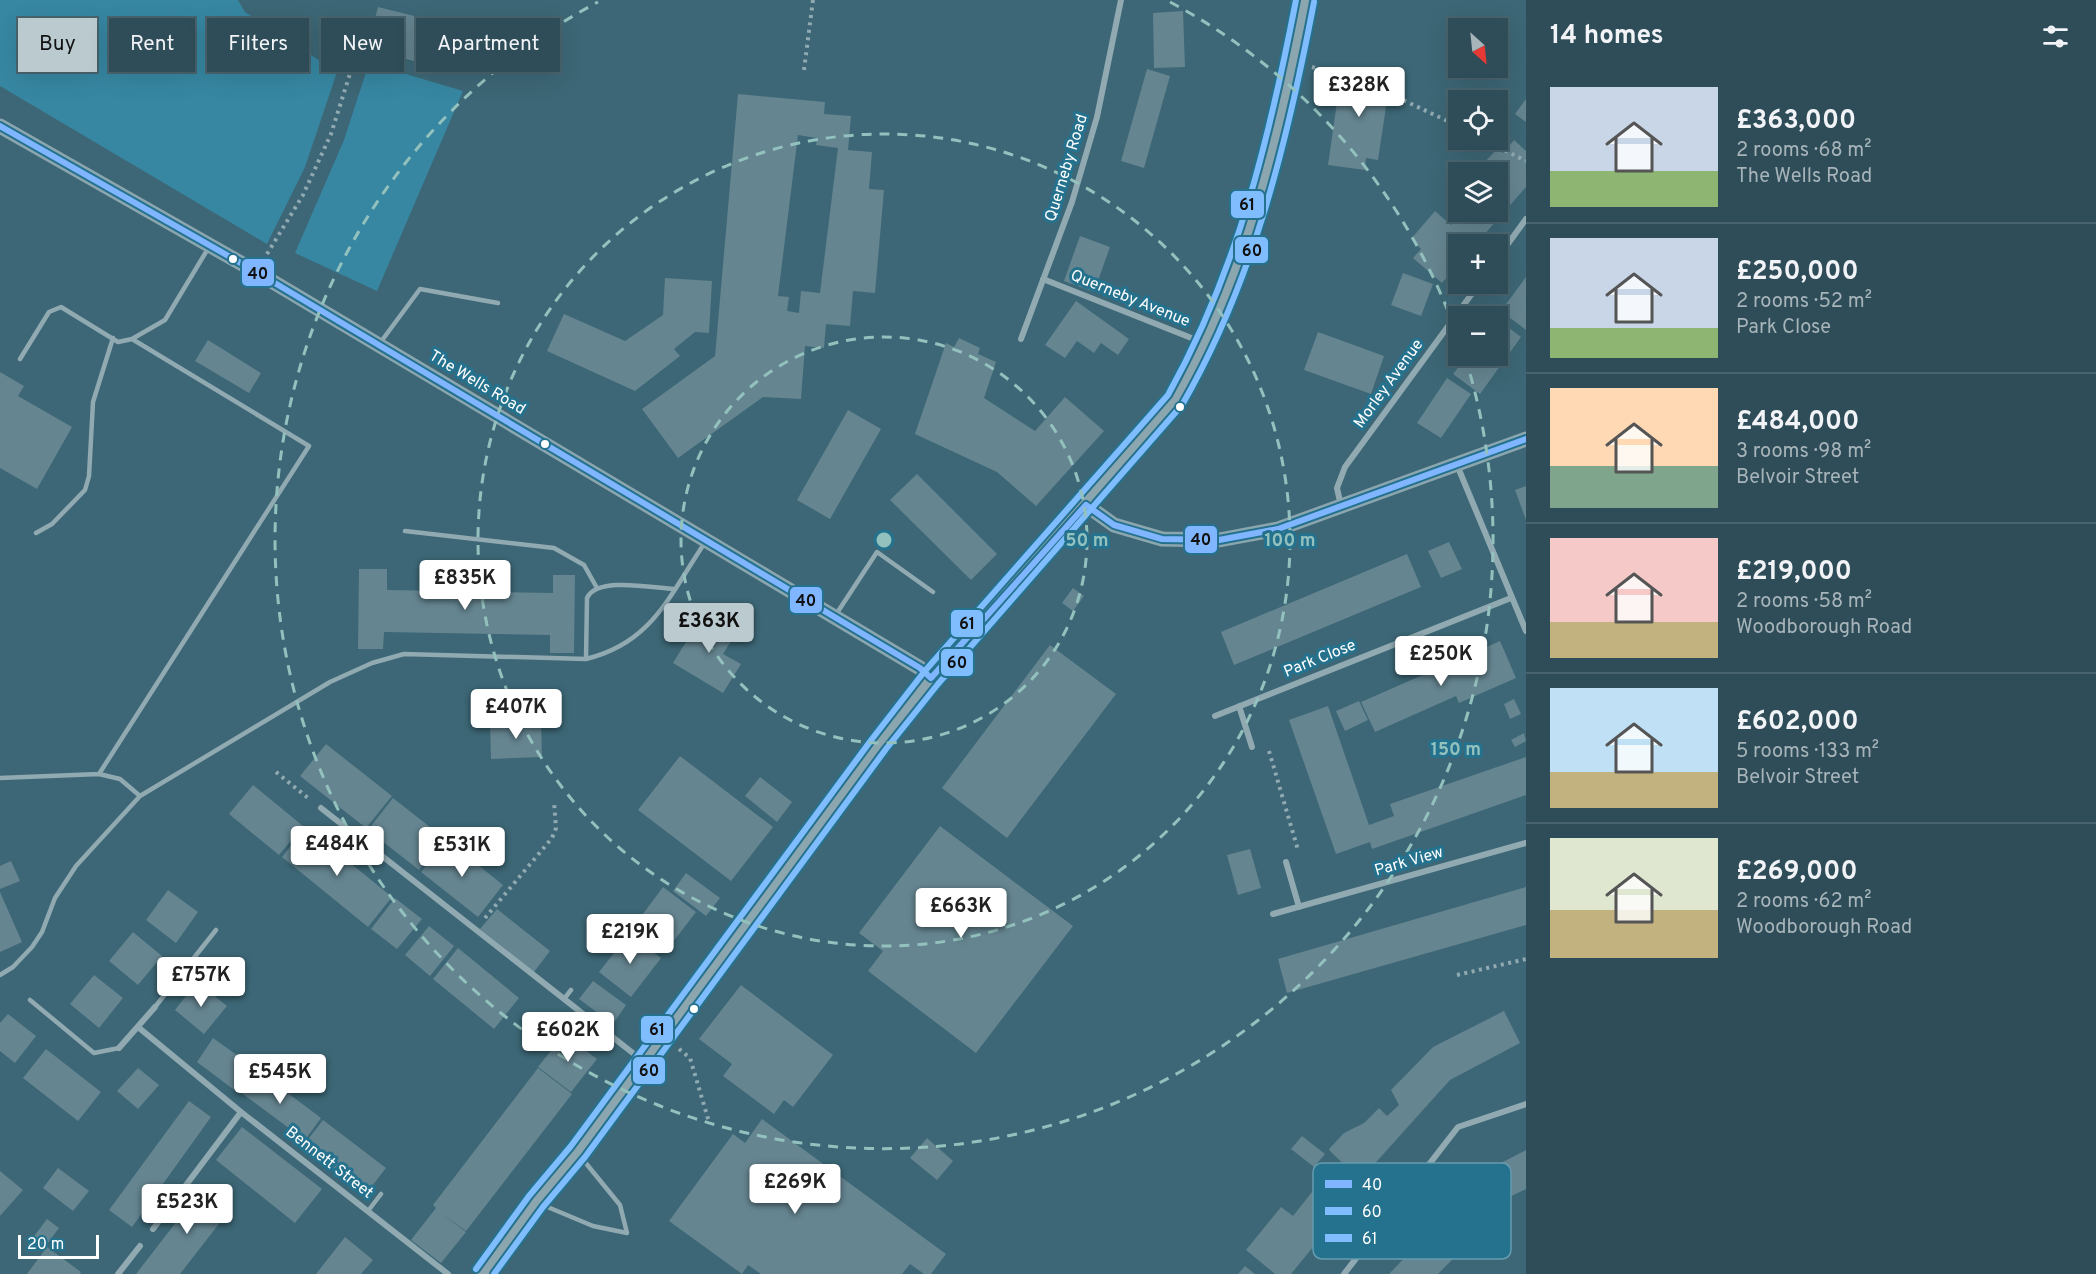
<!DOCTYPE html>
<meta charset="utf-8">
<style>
body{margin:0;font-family:Overpass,sans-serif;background:#36545e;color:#f1f3f6;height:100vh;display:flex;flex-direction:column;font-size:22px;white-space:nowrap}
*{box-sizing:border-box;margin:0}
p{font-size:20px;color:#a7b4ba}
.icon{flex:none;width:33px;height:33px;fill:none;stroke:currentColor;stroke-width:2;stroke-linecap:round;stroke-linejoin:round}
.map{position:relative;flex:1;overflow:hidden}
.sheet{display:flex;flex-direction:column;background:#2e4d58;width:570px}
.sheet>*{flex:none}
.guide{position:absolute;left:18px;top:18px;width:570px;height:54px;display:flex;gap:12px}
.needle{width:39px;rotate:153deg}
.fabs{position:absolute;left:1448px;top:18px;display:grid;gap:12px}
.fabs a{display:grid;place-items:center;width:60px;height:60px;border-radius:0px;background:#2e4d58;box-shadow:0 6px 24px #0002,0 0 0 2px #49646e;font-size:30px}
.scale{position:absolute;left:18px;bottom:15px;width:81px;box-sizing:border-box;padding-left:6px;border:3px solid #fff;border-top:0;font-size:16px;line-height:21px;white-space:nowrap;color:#fff;-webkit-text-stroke:4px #25728e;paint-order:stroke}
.price{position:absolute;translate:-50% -51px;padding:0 14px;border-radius:6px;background:#fff;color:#222;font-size:20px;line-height:39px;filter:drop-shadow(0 2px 3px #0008)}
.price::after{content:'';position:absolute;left:50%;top:36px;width:18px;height:14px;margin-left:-9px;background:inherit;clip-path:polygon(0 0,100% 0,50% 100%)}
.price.active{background:#bbcacf;color:#111}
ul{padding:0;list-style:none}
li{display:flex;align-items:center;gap:18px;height:150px;padding:0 24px}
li+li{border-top:2px solid #49646e}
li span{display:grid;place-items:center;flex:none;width:168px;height:120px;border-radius:0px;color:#555}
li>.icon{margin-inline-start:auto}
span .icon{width:72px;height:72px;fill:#fffc;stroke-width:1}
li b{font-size:26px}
h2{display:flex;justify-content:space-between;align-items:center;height:72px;padding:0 24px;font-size:26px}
.chip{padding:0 21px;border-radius:0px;background:#2e4d58;box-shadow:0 6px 24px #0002,0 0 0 2px #49646e;font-size:21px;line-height:54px}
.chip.active{background:#bbcacf;color:#111}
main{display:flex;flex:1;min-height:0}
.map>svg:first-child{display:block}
.green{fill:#3787a2}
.building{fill:#658590;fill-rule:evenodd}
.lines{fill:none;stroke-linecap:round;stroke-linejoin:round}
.path{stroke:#91aab2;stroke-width:4;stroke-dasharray:3 4.5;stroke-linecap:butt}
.lane{stroke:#91aab2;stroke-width:4.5}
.street{stroke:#91aab2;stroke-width:6}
.secondary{stroke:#8ca6af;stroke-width:15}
.bus-1-casing{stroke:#25728e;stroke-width:10}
.bus-2-casing{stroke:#25728e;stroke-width:10}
.bus-3-casing{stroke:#25728e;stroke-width:10}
.bus-1{stroke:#80b6ff;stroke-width:6}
.bus-2{stroke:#80bdff;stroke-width:6}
.bus-3{stroke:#80bdff;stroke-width:6}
.ring{fill:none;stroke:#93c1be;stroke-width:3;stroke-dasharray:10 8}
.bus-dot{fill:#fff;stroke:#25728e;stroke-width:2}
.labels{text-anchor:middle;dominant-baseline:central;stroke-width:6;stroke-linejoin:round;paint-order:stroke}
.street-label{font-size:16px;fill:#fff;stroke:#25728e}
.key{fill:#25728e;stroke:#669cb0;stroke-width:1.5}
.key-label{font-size:16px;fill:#fff}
.centre{fill:#93c1be;stroke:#25728e;stroke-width:3}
.ring-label{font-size:18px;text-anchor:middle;font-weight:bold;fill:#93c1be;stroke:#25728e;stroke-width:6;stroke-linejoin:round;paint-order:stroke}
.line-badge{stroke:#25728e;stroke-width:2}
.pale-badge-label{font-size:16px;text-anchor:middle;font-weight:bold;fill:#111}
</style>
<main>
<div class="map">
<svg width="1526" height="1274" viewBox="0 0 1526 1274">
<rect width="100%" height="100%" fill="#3d6776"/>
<path class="green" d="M0,0H238L245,12L337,72L305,167L267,244L0,86Z
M369,63L463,91L377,291L295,253L344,140Z"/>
<path class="building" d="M378,7L463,28L453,71L367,49Z
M1183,11L1185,67L1154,68L1153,13Z
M1342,67L1391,74L1378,160L1366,158L1365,170L1328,165Z
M1147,69L1170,76L1144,168L1121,161Z
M738,94L825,102L824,114L851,116L848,150L872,152L869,189L884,190L875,293L853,291L850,326L826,324L824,348L805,346L801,399L763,397L678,458L642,409L715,356ZM798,135L817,138L816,145L838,148L820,293L801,291L799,313L787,311L789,297L778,296Z
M1526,99V122L1515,114Z
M1514,140L1526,151V187L1476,244H1458V265L1442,283L1413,258L1421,249L1411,239L1435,211L1451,225L1462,212H1497V172H1492L1483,164L1498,148L1503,153Z
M1080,236L1110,247L1094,292L1064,281Z
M1403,273L1433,284L1421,316L1391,305Z
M1526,277V330L1501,311Z
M665,278L712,281L709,333L695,332L674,349L680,356L635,391L547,351L564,314L625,341L663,315Z
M1076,301L1129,339L1118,355L1101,343L1094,353L1077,341L1065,358L1045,345Z
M1497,319L1521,337L1480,394L1453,374L1467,356H1497Z
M1318,332L1384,356L1371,394L1304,370Z
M959,338L980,348L978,354L996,362L984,398L1035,431L1065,397L1104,431L1036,506L997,472L915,434L946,343L954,347Z
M208,340L261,373L249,393L195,361Z
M0,372L24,386L18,396L72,427L37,489L0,468Z
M1447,378L1471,394L1441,438L1417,423Z
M848,410L881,429L830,519L797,500Z
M917,474L997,554L971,580L890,500Z
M1526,486V520L1515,490Z
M1449,542L1462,569L1441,578L1428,551Z
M1407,554L1421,587L1234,665L1221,632Z
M359,569H387V590L447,591V582L491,583L490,592L553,593V575H575L574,653H550V635L384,632L383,649H358Z
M1073,588L1084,596L1073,611L1062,603Z
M703,614L736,633L723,654L741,664L723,693L673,663Z
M1500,641L1516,678L1459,703L1456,696L1375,732L1361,702Z
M1050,645L1116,694L1007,838L942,788Z
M1514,699L1521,714L1510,719L1504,704Z
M1359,701L1368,720L1345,731L1336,711Z
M1328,706L1369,825L1394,816L1390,804L1526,757V795L1372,849L1370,842L1336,854L1289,720Z
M541,720L542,757L491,759L490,722Z
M1524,733L1526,741L1515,747L1511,740Z
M326,744L392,796L366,828L300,776Z
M680,756L773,827L731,881L638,810Z
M760,777L792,802L777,822L745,796Z
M253,785L303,826L279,855L229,814Z
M393,798L444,838L419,870L368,830Z
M940,826L1073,926L976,1053L868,971L883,951L859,933Z
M306,827L392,897L368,927L282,857Z
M447,840L503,885L478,917L421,872Z
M1250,849L1261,888L1238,895L1227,855Z
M11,861L20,881L0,889V866Z
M686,873L720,898L706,916L673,891Z
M663,887L696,912L666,951L634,926Z
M1526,887V925L1287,993L1278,959Z
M168,890L198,912L176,943L146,920Z
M0,892L22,942L0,952Z
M395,898L422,919L397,949L371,929Z
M497,909L550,951L534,972L480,929Z
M429,926L454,946L430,976L405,955Z
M133,932L162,956L138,985L109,961Z
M629,934L661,958L631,997L599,972Z
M458,948L519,998L494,1029L433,979Z
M94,975L123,998L99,1028L70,1004Z
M593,981L626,1005L613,1024L579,999Z
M197,982L227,1006L204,1034L175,1010Z
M741,985L833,1055L793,1107L784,1100L774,1114L723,1076L732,1064L699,1039Z
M1504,1011L1520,1043L1450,1080L1360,1180L1330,1151L1329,1149L1344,1133L1364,1123L1379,1108L1387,1116L1399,1105L1391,1090L1433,1047Z
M8,1014L36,1036L15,1063L0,1051V1023Z
M564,1034L597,1059L571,1092L538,1067Z
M213,1038L255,1068L237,1092L197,1062Z
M46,1049L101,1092L78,1121L23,1078Z
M138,1068L159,1085L138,1109L117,1091Z
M538,1068L572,1094L466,1231L441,1213L466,1232L441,1263L411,1240L436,1208L433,1205Z
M256,1069L321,1118L305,1140L240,1092Z
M189,1101L211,1117L132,1227L109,1210Z
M762,1119L946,1254L931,1274H924L910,1264L902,1274H761L748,1265L742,1274L669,1221L733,1134L745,1143Z
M323,1120L386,1168L365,1195L302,1147Z
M242,1127L322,1189L295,1223L216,1160Z
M1302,1136L1325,1154L1314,1167L1291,1149Z
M927,1138L953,1161L937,1180L910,1158Z
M1526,1150V1189L1505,1199L1497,1183L1481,1191L1474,1177Z
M1335,1163L1363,1186L1291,1274H1275L1246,1250L1281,1207L1293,1216Z
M58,1168L89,1191L73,1211L43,1188Z
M0,1171L23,1190L0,1216Z
M204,1186L231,1208L222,1220L180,1274H136Z
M1474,1186L1500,1211L1438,1274H1389Z
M47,1219L59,1228L44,1248L32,1239Z
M345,1237L373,1260L361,1274H316Z
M47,1247L81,1272L80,1274H27Z
M1245,1266L1255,1274H1238Z"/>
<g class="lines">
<path class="path" d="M1312,67L1384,91L1458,126
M804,70L813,0
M1485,140L1526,161
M267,254L303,195L331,134L359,45
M676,615L695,627
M1269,751L1298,850
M276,772L308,798
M485,918L552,838L556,828L554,802
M1457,975L1526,959
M679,1049L690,1058L709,1122"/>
<path class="lane" d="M380,343L420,289L498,303
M20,359L49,312L61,307L118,342L132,339L165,320L209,247
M405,531L554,548L584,565L597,588
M36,533L52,524L85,490L89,476L93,402L113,338
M835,616L877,552L933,592
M586,659L587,598C597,576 653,588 674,589
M99,774L309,446L132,339
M0,778L99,774L120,779L140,796
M0,975L13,967L32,947L42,932L55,898L76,866L140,796L330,682L372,663L404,654L586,659C652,643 669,596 704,544
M564,999L571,990
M30,1000L94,1053L119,1048
M155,1007L216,930
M538,1203L593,1226L627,1233L620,1205L580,1156
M368,1211L381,1194"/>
<path class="street" d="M1497,259L1526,219
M1043,279L1204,343
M1021,339L1072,202L1097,117L1121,0
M1457,465L1526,631
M1341,506L1337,488L1345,467L1479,284
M1239,706L1252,747
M1215,716L1511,598
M321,808L643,1061
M1286,862L1299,907
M1273,914L1526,843
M138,1027L241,1112L448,1274
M119,1048L155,1007
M153,1229L241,1112
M118,1274L140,1246
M1344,1274L1458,1127L1526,1104"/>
<path class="secondary" d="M0,126L253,270L920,668L931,678
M1086,505L1114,525L1162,539L1219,540L1278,529L1526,439
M483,1274L536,1201L578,1152L879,744L931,678L1175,400C1248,281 1280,136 1305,0"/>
<defs>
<path id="bus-1" d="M0,126L253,270L920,668L931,678L1086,505L1114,525L1162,539L1219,540L1278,529L1526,439"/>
<path id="bus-2" d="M494,1274L543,1207L585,1157L886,749L938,684L1182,405C1254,280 1287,143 1314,2"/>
<path id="bus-3" d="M476,1269L529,1196L571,1146L872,739L924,672L1168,395C1238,269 1269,140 1296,0"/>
</defs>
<use href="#bus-1" class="bus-1-casing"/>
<use href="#bus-2" class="bus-2-casing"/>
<use href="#bus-3" class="bus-3-casing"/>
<use href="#bus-1" class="bus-1"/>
<use href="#bus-2" class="bus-2"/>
<use href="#bus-3" class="bus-3"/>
</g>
<g class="ring">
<circle cx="884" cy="540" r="203"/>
<circle cx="884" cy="540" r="406"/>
<path d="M1170 2A609 609 0 0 1 1456 332M1465 357A609 609 0 1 1 598 2"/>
</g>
<g class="bus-dot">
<circle cx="233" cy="259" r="5"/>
<circle cx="1180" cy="407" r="5"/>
<circle cx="545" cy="444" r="5"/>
<circle cx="694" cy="1009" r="5"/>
</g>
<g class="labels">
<g class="street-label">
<text transform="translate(1067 168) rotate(-73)">Querneby Road</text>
<text transform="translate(1130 299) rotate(22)">Querneby Avenue</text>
<text transform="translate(477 383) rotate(31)">The Wells Road</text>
<text transform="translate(1389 384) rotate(-54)">Morley Avenue</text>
<text transform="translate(1320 659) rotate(-22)">Park Close</text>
<text transform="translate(1409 862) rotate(-16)">Park View</text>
<text transform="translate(329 1163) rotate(38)">Bennett Street</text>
</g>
</g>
<rect x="1313" y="1163" width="198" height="96" rx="9" class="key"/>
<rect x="1325" y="1180" width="27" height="8" fill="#80b6ff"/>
<rect x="1325" y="1207" width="27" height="8" fill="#80bdff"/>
<rect x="1325" y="1234" width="27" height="8" fill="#80bdff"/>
<g class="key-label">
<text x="1362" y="1190">40</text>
<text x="1362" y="1217">60</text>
<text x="1362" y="1244">61</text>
</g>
<circle cx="884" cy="540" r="9" class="centre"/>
<g class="ring-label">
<text x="1087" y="546">50 m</text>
<text x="1290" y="546">100 m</text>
<text x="1456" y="755">150 m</text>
</g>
<g class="line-badge">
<rect x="1230" y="190" width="35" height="29" rx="6" fill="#80bdff"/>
<rect x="1234" y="236" width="35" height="28" rx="6" fill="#80bdff"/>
<rect x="241" y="258" width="34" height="29" rx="6" fill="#80b6ff"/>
<rect x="1184" y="525" width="34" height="29" rx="6" fill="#80b6ff"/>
<rect x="789" y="586" width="34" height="28" rx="6" fill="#80b6ff"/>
<rect x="950" y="609" width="34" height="29" rx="6" fill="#80bdff"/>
<rect x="940" y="648" width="34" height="29" rx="6" fill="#80bdff"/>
<rect x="640" y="1015" width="34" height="29" rx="6" fill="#80bdff"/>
<rect x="632" y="1056" width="34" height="29" rx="6" fill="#80bdff"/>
</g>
<g class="pale-badge-label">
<text x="1247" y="210">61</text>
<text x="1252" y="256">60</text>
<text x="258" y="279">40</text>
<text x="1201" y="545">40</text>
<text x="806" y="606">40</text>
<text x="967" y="629">61</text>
<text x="957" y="668">60</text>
<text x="657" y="1035">61</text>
<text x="649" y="1076">60</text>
</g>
</svg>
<div class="fabs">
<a><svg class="needle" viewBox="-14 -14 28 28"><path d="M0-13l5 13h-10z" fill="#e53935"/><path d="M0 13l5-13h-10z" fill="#a7b4ba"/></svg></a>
<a><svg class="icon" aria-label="locate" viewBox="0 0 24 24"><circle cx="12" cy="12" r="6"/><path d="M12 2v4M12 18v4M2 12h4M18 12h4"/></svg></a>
<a><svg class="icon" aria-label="layers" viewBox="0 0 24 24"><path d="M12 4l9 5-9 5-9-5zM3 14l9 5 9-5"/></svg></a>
<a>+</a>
<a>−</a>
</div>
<div class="scale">20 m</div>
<b class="price" style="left:1359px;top:118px">£328K</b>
<b class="price" style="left:465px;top:611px">£835K</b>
<b class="price active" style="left:709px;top:654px">£363K</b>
<b class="price" style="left:1441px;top:687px">£250K</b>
<b class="price" style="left:516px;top:740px">£407K</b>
<b class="price" style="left:337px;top:877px">£484K</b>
<b class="price" style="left:462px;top:878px">£531K</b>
<b class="price" style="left:961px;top:939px">£663K</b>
<b class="price" style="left:630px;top:965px">£219K</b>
<b class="price" style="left:201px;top:1008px">£757K</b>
<b class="price" style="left:568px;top:1063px">£602K</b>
<b class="price" style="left:280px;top:1105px">£545K</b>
<b class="price" style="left:795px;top:1215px">£269K</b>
<b class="price" style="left:187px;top:1235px">£523K</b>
<div class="guide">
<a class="chip active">Buy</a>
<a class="chip">Rent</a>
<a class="chip">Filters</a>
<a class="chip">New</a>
<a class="chip">Apartment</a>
</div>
</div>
<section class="sheet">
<h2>14 homes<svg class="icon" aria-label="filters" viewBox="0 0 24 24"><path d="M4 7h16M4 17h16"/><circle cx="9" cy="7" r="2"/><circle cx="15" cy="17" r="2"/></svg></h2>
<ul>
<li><span style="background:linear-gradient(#c9d6e8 70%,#8fb573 0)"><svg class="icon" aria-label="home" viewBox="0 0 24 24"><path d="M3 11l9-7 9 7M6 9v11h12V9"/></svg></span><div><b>£363,000</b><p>2 rooms · 68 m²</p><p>The Wells Road</p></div></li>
<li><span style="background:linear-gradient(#c9d6e8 75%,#8fb573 0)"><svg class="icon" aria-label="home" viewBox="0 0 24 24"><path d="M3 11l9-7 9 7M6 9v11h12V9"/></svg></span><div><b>£250,000</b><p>2 rooms · 52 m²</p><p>Park Close</p></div></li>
<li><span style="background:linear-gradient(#ffd9b3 65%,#7fa58c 0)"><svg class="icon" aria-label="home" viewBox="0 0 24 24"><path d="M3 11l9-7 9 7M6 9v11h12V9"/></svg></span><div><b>£484,000</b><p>3 rooms · 98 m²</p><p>Belvoir Street</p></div></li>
<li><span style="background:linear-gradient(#f6c9c9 70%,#c2b280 0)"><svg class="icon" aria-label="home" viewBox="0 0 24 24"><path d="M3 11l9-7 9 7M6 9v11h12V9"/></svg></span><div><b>£219,000</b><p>2 rooms · 58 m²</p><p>Woodborough Road</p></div></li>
<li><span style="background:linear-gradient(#bfe0f5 70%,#c2b280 0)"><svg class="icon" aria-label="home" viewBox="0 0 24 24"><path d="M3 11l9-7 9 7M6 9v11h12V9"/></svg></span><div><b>£602,000</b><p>5 rooms · 133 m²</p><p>Belvoir Street</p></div></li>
<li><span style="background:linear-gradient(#dfe7d0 60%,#c2b280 0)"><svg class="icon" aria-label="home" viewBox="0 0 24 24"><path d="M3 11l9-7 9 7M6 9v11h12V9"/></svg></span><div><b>£269,000</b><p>2 rooms · 62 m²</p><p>Woodborough Road</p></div></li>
</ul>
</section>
</main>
